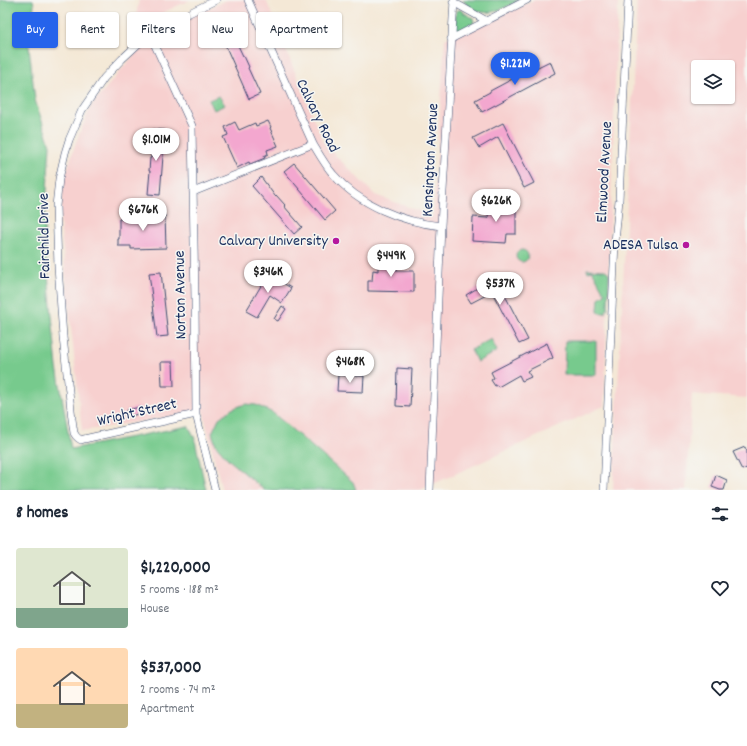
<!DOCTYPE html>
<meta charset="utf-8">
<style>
body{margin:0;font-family:Dekko,sans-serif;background:#f6f6f7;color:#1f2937;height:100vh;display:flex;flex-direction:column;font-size:15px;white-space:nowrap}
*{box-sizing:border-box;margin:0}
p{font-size:13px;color:#747a83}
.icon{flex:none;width:22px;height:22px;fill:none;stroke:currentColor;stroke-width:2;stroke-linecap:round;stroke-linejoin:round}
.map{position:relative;height:490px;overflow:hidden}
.details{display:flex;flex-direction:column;background:#fff;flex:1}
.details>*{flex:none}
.top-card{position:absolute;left:12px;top:12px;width:400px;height:36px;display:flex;gap:8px}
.tools{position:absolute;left:691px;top:60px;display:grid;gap:8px}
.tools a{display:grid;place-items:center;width:44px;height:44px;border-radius:4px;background:#fff;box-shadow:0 1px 3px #0004;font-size:20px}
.price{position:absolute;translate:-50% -34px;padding:0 9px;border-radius:14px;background:#fff;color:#222;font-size:13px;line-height:26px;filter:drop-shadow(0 1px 2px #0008)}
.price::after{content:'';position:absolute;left:50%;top:24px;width:12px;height:9px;margin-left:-6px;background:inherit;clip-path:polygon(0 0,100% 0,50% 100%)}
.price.active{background:#2563eb;color:#fff}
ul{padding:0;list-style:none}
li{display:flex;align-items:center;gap:12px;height:100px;padding:0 16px}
li span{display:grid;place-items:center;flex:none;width:112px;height:80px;border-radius:4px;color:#555}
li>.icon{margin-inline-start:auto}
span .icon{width:48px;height:48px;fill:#fffc;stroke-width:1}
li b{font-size:17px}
h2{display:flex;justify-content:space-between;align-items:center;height:48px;padding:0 16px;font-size:17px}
.chip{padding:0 14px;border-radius:4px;background:#fff;box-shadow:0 1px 3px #0004;font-size:14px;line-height:36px}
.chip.active{background:#2563eb;color:#fff}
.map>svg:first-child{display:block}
.built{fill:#f7d0cf;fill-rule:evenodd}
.green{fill:#77ca8d;stroke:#497c76}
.building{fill:#f3a7cf}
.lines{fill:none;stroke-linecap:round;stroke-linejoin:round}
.minor-casing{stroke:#3c4b70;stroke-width:8}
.minor{stroke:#fff;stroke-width:7}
.poi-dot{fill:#b5179e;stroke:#f6f6f2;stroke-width:1.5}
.labels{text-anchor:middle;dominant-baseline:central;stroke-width:3;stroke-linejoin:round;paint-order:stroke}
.street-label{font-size:16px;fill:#1b2f5e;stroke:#f6f6f2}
.poi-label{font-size:16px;fill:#1b2f5e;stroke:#f6f6f2;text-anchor:end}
</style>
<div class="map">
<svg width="747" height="490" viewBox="0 0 747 490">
<rect width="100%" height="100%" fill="#f6f6f2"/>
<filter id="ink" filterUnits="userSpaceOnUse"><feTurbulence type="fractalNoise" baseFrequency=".025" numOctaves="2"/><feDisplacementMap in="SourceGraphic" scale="8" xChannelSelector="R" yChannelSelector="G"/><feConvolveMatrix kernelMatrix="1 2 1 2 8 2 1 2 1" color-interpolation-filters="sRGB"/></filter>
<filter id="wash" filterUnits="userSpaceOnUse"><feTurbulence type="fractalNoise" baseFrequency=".012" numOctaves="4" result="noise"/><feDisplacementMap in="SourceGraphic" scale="16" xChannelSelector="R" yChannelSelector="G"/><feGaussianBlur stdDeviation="0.9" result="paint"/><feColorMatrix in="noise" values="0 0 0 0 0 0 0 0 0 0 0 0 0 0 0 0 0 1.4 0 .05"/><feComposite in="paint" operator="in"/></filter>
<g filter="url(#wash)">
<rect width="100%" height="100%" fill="#f4e8d6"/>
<path class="built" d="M139,0H190L134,26Z
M227,0H266L324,144L375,195L433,216L445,39L462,30L534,0H618L604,406L420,490H222L203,411L82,431L60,222L64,180L76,142L91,106L143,44L159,31Z
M637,0H747V398L692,394L686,490H613ZM698,67H728V97H698Z"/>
<path class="green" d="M0,0H33L34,5L29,47L35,100L50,145L44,234L57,367L71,449L188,426L194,436L206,490H0Z
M463,0H519C512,4 504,9 496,11C484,15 470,11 463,0Z
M458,10H461L464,13L473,18L474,23L462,30L457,31L455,28L456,11Z
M219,96L225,105L214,110L209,100Z
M516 256a6 6 0 1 1 12 0a6 6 0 1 1-12 0Z
M587,269L605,270L608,272L609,275L608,308L605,313H599L598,310L599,298L605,294L592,270L588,272L587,270Z
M491,339L497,351L477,362L471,350Z
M565,341H596V375H564Z
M245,404L256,405L273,413L353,482L356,490H264L228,459L216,445L212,433L219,418L232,409Z"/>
<g id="blocks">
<path class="building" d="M233,35L243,56H244L249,67L248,68L260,94L249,99L223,40Z
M550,61L555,73L482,112L475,100L490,92V91L533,68L534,69Z
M268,121L271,127L270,128L278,146L267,150L268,154L264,156L265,158L250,164L249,162L237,168L223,137L228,135L225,127L235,122L239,130L255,123L256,126Z
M503,123L534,183L524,188L498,137L479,148L473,138Z
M153,129L165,130L160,195L148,194L150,171H149L150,158H151Z
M294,163L335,211L325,220L284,171Z
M261,177L275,196L276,195L285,205L284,206L302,227L294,234L252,186Z
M489,200L516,201V234H507L506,243L472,241L473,217L488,218Z
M146,214H162V215H165L166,248L131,249V246H118V239H119V219H131V216H147Z
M378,259H397V271H414V292L368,291V281H372L373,270L378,271Z
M161,272L168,336L157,337L149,273Z
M268,274L291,288L282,303L270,295L257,317L246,311Z
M496,278L528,340L519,344L492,292L471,303L466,295L489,281Z
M282,306L286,309L278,321L274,319Z
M547,343L553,358L527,371L531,377L522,381L519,375L498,387L497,385L495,386L491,380L494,378L491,372Z
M161,362H173L174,386H162Z
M397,368L412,369L410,407L396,406Z
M338,375L364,376L363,392L337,391Z
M140,407L141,413L128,417L127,410Z
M745,447L746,450H747V468L742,470L733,452Z
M716,475L727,480L724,490H720L712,487Z"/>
</g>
</g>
<g filter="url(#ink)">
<use href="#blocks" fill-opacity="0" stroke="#3c4b70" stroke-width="1"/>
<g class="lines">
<defs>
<path id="minor" d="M248,0L313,144C319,154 325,165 333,174C359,205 402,222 441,226
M453,2L487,21
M146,36L154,43L192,126L195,301L196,414L215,490
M451,39L527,0
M193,192L313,144
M196,414L84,439L81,440L78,438L76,436L74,433L72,419L63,337L58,266L56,206L59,179L65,153L69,140L82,110L104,78L122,59L150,33L175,20L216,0
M430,490L441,226L454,0
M604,490L615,242L619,200L628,0"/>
</defs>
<use href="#minor" class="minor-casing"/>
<use href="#minor" class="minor"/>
</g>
</g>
<g class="poi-dot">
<circle cx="336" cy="241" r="4"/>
<circle cx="686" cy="245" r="4"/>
</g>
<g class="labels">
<g class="street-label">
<text transform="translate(317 116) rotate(64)">Calvary Road</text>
<text transform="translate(431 160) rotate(-87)">Kensington Avenue</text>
<text transform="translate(605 172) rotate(-87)">Elmwood Avenue</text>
<text transform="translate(45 236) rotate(-91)">Fairchild Drive</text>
<text transform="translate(181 295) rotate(-91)">Norton Avenue</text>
<text transform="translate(137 413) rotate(-13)">Wright Street</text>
</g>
<g class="poi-label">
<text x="328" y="241">Calvary University</text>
<text x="678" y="245">ADESA Tulsa</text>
</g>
</g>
</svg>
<div class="tools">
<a><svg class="icon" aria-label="layers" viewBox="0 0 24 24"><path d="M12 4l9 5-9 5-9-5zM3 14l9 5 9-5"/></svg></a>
</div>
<b class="price active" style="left:515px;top:86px">$1.22M</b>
<b class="price" style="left:156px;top:162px">$1.01M</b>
<b class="price" style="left:496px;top:223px">$626K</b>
<b class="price" style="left:143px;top:232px">$676K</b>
<b class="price" style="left:391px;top:278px">$449K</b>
<b class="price" style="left:268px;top:294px">$346K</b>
<b class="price" style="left:500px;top:306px">$537K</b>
<b class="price" style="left:350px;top:384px">$468K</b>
<div class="top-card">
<a class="chip active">Buy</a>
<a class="chip">Rent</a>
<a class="chip">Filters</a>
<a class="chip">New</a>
<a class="chip">Apartment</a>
</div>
</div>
<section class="details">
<h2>8 homes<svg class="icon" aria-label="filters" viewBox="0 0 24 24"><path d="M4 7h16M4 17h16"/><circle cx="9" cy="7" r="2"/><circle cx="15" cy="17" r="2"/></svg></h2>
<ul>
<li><span style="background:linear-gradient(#dfe7d0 75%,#7fa58c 0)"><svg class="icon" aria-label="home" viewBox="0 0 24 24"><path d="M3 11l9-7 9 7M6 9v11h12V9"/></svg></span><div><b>$1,220,000</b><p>5 rooms · 188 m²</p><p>House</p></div><svg class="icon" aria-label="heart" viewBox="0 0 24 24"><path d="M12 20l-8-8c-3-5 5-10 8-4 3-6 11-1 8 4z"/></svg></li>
<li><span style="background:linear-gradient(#ffd9b3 70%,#c2b280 0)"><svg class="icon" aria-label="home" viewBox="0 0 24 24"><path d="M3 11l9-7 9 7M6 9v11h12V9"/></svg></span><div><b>$537,000</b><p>2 rooms · 74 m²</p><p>Apartment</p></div><svg class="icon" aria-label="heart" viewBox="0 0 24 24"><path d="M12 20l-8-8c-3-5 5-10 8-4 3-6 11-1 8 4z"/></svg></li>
</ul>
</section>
